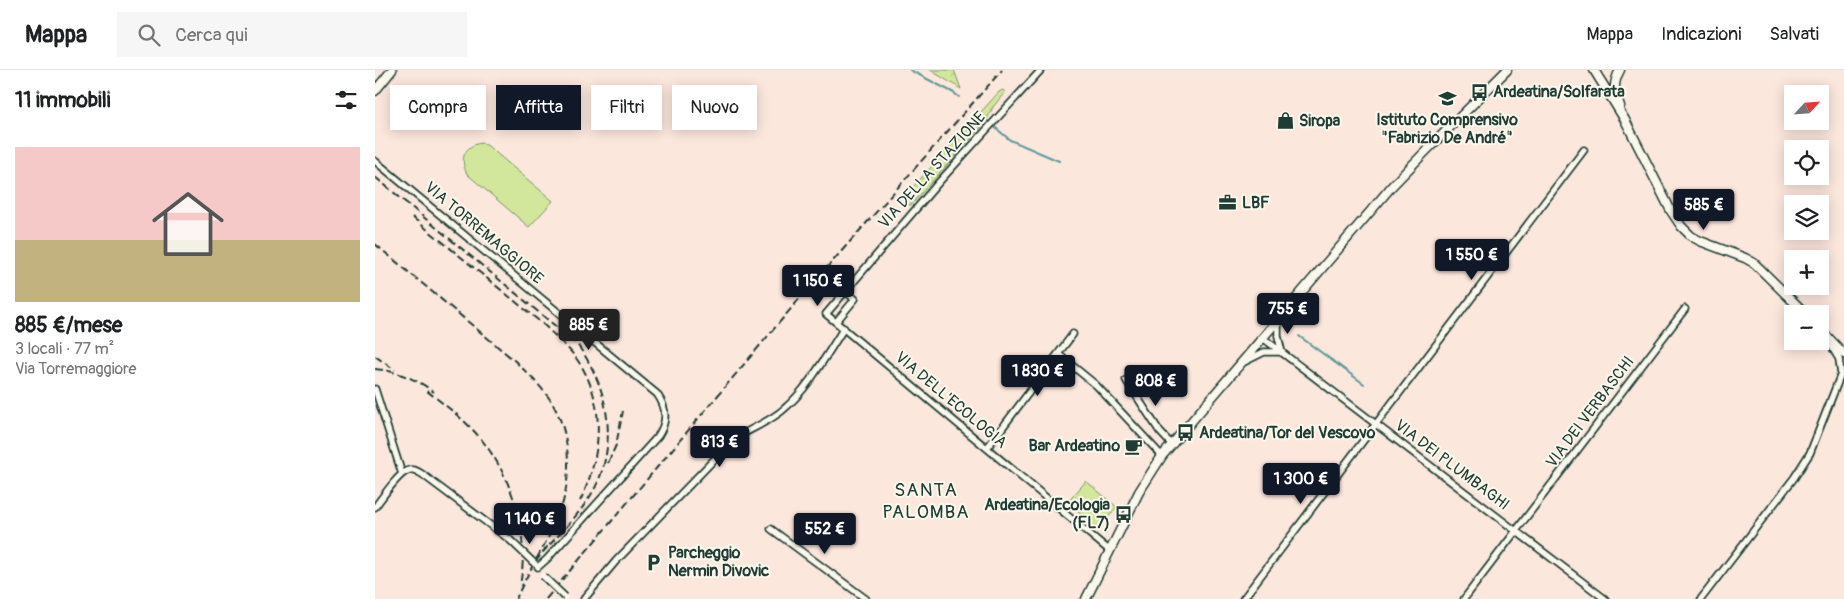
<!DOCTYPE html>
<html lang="it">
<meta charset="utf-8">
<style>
body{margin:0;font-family:Pangolin,sans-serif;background:#f6f6f6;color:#202124;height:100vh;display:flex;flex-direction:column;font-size:19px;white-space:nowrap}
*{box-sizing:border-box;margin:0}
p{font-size:16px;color:#757577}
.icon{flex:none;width:28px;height:28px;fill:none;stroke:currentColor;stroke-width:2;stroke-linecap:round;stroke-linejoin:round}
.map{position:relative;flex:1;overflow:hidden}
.drawer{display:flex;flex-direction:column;background:#fff;width:375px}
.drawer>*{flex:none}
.banner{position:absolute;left:15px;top:15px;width:475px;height:45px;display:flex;gap:10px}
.needle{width:32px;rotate:64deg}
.fabs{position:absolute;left:1409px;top:15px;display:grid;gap:10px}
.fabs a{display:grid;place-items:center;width:45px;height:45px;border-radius:0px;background:#fff;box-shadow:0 2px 12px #0003;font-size:25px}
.price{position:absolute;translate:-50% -42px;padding:0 11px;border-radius:5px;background:#111827;color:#fff;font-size:16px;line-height:32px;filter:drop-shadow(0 1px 2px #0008)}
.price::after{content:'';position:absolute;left:50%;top:30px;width:15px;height:11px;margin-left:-8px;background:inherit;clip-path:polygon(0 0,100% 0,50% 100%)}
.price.selected{background:#222;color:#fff}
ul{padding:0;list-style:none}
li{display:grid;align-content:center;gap:10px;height:265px;padding:0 15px}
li+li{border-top:1px solid #e0e0e0}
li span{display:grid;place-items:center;height:155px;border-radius:0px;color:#555}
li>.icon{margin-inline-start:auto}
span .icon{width:90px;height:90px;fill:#fffc;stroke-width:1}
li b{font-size:21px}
h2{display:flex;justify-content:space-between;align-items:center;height:60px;padding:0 15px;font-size:21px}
.pill{padding:0 18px;border-radius:0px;background:#fff;box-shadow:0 2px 12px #0003;font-size:18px;line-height:45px}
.pill.selected{background:#111827;color:#fff}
header{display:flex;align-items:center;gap:30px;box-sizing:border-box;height:70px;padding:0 25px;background:#fff;border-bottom:1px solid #e0e0e0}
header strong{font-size:24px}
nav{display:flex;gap:28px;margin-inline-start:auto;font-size:18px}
.search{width:350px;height:45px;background:#f6f6f6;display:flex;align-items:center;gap:12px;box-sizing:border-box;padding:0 18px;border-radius:0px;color:#757577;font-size:19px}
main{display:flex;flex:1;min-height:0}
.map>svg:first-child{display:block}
.grass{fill:#d2e79b;stroke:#789268}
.forest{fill:url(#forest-crowns);stroke:#789268}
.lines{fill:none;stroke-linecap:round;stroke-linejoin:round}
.stream{stroke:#5c989b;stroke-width:2}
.street-casing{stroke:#1f3d34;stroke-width:9}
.secondary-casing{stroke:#1f3d34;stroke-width:11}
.street{stroke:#fbf7ec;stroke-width:5.5}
.secondary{stroke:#fbf7ec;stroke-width:8}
.rail{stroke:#1f3d34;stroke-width:2;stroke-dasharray:8 4;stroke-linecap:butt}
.street-bridge-casing{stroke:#1f3d34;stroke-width:9;stroke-linecap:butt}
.street-bridge{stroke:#fbf7ec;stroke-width:5.5}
.labels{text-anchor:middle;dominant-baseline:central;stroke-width:4;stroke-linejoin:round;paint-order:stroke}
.poi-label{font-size:16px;font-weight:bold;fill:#1f3d34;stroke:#fbf7ec;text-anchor:start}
.street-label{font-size:16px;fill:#1f3d34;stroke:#fbf7ec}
.quarter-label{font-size:19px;letter-spacing:1px;fill:#1f3d34;stroke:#fbf7ec}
</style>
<header>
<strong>Mappa</strong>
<div class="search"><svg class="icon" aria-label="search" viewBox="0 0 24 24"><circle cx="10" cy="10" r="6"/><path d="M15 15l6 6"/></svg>Cerca qui</div>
<nav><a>Mappa</a><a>Indicazioni</a><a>Salvati</a></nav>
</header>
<main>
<section class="drawer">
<h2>11 immobili<svg class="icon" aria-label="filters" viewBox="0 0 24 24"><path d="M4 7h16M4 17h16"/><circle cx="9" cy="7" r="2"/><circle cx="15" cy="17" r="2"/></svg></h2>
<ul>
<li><span style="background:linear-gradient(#f6c9c9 60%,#c2b280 0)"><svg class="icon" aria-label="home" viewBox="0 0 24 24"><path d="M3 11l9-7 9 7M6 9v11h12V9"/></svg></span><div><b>885 €/mese</b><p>3 locali · 77 m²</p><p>Via Torremaggiore</p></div></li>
</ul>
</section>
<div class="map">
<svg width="1469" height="529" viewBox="0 0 1469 529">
<defs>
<pattern id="forest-crowns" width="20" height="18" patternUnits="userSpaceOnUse" patternTransform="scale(1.25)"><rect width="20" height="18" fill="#d2e79b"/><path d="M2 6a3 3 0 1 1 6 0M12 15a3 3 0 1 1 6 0" fill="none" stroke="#b4c786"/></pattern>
</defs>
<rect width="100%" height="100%" fill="#fce7dd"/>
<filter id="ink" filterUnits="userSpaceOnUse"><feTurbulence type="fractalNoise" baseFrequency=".02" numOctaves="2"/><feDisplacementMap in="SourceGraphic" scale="10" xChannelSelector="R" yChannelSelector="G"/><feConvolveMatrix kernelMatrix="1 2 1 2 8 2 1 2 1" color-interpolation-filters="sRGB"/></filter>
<g filter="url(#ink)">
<path class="grass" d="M107,73L113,76L178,131L154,157L92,104C84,89 89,75 107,73Z
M711,411L742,437L723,459L693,432Z"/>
<path class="forest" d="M555,0H579L586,19Z
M628,20L630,22L618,37L610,53L536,135H532L530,132V126L624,22Z"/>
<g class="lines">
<path class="stream" d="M535,0L579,23L584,27
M603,43L635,70L684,91
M924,266L989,314"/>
<defs>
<path id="street" d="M666,0L564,112L451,244L735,481
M0,91L282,324C292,338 293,351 283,366L172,489L163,497
M903,251V266L907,283
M461,252L480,229L470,221
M888,268L1230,529
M683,284L721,315L787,386
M869,292L889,282H905
M751,310L785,362L797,375
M0,319L27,404
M612,378L698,264
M0,437C7,428 22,405 32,401C38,398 42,401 47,404L135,470
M396,459L491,529
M209,529L241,491L359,369C375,359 396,351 409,339C433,319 452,284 469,258
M868,529L1209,80
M1089,529L1310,239
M1326,529L1419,408L1435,383L1466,304L1464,289L1455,274"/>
<path id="secondary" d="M1219,0L1250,50L1296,141L1306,156L1316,166L1325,171L1370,188L1379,193L1431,244
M1245,0C1237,15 1240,20 1245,36
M0,21L17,0
M1445,259L1469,284
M711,529L764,422L787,386L1017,116L1049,83L1132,0"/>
</defs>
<use href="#street" class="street-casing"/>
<use href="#secondary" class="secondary-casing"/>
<use href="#street" class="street"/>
<use href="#secondary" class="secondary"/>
<path class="rail" d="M0,107L201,273C232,313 243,367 222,414C210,439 188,460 170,480
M37,147L169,255C180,266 192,276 201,288C232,331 227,386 205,431
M0,174L140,291C152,303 164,314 174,328C197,362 198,409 183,447C171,475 153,501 141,529
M0,286L20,300
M0,299C21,301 42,309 59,322
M52,321C66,332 81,343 94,356C134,395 156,459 145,515
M233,393L241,375L248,341
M160,492L173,476
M171,529L425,228L627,0"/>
<defs>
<path id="street-bridge" d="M135,470L160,494
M168,506L190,527"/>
</defs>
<use href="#street-bridge" class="street-bridge-casing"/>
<use href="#street-bridge" class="street-bridge"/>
</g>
</g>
<defs>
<symbol id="bus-bare" viewBox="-9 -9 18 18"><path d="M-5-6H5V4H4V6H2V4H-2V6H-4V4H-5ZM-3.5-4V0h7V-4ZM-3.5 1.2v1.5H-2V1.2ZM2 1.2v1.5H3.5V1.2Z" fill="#1f3d34" stroke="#fbf7ec" stroke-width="2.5" paint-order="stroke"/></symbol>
<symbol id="school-bare" viewBox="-9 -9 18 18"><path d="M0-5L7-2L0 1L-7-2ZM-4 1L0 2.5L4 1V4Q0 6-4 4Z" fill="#1f3d34" stroke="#fbf7ec" stroke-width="2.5" paint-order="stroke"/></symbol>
<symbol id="shop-bare" viewBox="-9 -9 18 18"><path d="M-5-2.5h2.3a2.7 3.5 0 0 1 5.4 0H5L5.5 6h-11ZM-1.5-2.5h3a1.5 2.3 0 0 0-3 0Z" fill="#1f3d34" stroke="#fbf7ec" stroke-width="2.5" paint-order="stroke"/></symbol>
<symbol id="office-bare" viewBox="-9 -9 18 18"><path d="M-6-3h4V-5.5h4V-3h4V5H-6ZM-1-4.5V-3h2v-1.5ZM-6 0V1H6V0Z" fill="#1f3d34" stroke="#fbf7ec" stroke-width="2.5" paint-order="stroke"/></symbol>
<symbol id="cafe-bare" viewBox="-9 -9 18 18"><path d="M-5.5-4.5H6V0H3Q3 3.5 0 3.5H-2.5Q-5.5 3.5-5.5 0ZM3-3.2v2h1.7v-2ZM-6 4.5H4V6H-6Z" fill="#1f3d34" stroke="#fbf7ec" stroke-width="2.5" paint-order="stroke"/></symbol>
<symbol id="parking-bare" viewBox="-9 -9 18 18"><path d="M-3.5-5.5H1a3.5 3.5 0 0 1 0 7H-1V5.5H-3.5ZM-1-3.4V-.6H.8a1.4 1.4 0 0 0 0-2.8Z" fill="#1f3d34" stroke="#fbf7ec" stroke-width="2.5" paint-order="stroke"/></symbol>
</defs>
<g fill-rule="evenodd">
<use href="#bus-bare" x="1092" y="10" width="25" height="25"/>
<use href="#school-bare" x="1060" y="16" width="25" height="25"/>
<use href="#shop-bare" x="898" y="38" width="25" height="25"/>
<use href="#office-bare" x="840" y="120" width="25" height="25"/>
<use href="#bus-bare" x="798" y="350" width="25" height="25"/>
<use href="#cafe-bare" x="746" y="364" width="25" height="25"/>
<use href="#bus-bare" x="736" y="432" width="25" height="25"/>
<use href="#parking-bare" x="266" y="480" width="25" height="25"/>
</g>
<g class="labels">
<g class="poi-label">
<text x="1118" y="22">Ardeatina/Solfarata</text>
<text x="1072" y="50" text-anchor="middle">Istituto Comprensivo<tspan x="1072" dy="18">"Fabrizio De André"</tspan></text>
<text x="924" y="51">Siropa</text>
<text x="867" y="133">LBF</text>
<text x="824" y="363">Ardeatina/Tor del Vescovo</text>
<text x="745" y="376" text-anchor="end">Bar Ardeatino</text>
<text x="735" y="435" text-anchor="end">Ardeatina/Ecologia<tspan x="735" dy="18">(FL7)</tspan></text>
<text x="293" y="483">Parcheggio<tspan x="293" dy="18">Nermin Divovic</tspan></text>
</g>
<g class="street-label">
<text transform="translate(557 100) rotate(-48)">VIA DELLA STAZIONE</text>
<text transform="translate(109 163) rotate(40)">VIA TORREMAGGIORE</text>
<text transform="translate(576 330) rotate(40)">VIA DELL'ECOLOGIA</text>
<text transform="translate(1215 342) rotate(-53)">VIA DEI VERBASCHI</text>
<text transform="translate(1077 395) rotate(37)">VIA DEI PLUMBAGHI</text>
</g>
<g class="quarter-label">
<text x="551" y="420">SANTA<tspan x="551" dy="22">PALOMBA</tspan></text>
</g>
</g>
</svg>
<div class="fabs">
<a><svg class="needle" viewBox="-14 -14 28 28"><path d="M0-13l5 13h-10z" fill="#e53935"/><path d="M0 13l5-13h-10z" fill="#757577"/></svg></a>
<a><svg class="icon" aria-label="locate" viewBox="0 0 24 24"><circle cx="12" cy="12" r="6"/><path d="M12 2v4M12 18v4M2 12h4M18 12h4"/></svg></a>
<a><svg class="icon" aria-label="layers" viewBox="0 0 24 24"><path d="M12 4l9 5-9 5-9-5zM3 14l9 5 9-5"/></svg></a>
<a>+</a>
<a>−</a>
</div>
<b class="price" style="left:1329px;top:161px">585 €</b>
<b class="price" style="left:1097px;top:211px">1 550 €</b>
<b class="price" style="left:443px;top:237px">1 150 €</b>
<b class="price" style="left:913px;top:265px">755 €</b>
<b class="price selected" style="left:214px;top:281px">885 €</b>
<b class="price" style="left:663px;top:327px">1 830 €</b>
<b class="price" style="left:781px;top:337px">808 €</b>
<b class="price" style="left:345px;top:398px">813 €</b>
<b class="price" style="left:926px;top:435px">1 300 €</b>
<b class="price" style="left:155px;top:475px">1 140 €</b>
<b class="price" style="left:450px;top:485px">552 €</b>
<div class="banner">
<a class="pill">Compra</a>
<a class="pill selected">Affitta</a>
<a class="pill">Filtri</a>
<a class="pill">Nuovo</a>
</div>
</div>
</main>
